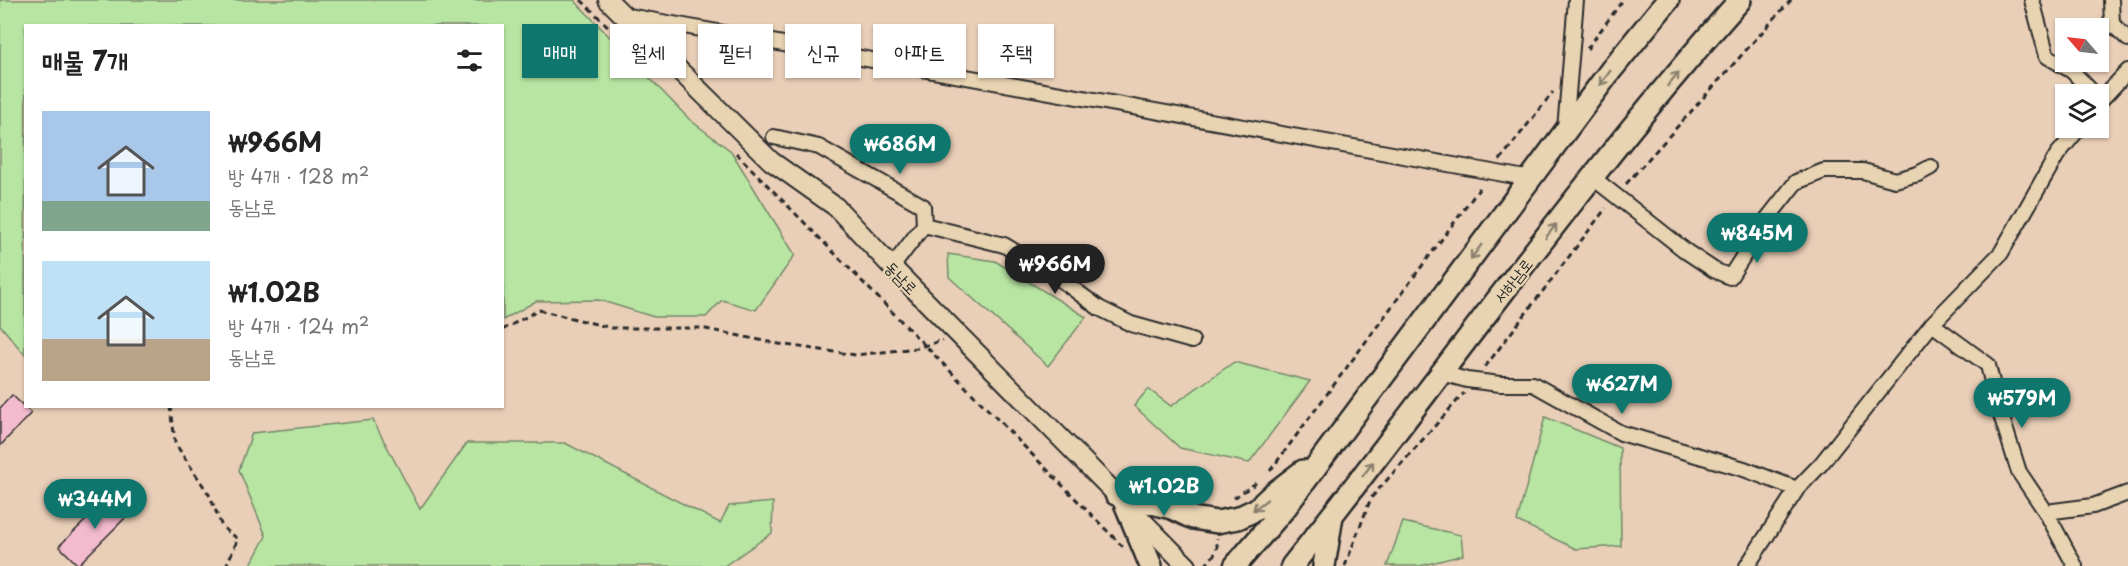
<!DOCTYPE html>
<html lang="ko">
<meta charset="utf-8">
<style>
body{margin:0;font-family:"Playpen Sans","Poor Story",sans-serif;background:#f2f2f2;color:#222;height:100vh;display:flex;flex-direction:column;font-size:22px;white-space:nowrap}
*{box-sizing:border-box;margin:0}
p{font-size:20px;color:#767676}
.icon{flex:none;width:33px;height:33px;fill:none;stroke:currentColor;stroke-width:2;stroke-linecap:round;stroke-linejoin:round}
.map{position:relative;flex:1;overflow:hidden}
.sheet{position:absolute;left:24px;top:24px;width:480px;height:384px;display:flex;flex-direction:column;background:#fff;border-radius:0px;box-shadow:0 2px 4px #0004}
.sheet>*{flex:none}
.hud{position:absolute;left:522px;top:24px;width:570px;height:54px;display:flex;gap:12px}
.needle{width:39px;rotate:298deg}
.tools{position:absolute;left:2055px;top:18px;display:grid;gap:12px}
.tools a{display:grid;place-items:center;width:54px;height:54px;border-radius:0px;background:#fff;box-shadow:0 2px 4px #0004;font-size:30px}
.price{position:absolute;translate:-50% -51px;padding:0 14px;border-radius:21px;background:#0f766e;color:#fff;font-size:20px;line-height:39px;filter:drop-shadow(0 2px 3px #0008)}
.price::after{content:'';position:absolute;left:50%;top:36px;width:18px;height:14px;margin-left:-9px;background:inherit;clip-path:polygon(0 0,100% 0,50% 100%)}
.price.active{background:#222;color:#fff}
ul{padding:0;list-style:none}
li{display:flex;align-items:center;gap:18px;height:150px;padding:0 18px}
li span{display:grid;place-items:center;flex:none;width:168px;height:120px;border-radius:0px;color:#555}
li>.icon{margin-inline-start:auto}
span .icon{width:72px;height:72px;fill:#fffc;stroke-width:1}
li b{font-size:26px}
h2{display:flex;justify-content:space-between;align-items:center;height:72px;padding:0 18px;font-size:26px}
.tag{padding:0 21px;border-radius:0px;background:#fff;box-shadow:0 2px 4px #0004;font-size:21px;line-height:54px}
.tag.active{background:#0f766e;color:#fff}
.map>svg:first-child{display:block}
.green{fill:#b9e5a3;stroke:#728867;stroke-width:1.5}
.building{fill:#f4bbcf;stroke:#2b2b2b;stroke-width:1.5}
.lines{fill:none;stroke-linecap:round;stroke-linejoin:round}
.minor-casing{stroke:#2b2b2b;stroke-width:18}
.secondary-casing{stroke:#2b2b2b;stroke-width:22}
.primary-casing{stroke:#2b2b2b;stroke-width:26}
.path{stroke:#2b2b2b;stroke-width:3;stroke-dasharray:6 4.5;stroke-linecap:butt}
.minor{stroke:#e8d4b2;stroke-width:14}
.secondary{stroke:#e8d4b2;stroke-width:18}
.primary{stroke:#e8d4b2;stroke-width:21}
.oneway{stroke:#8a806e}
.labels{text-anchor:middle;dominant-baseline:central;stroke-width:4.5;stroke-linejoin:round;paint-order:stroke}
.street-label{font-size:16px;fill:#2b2b2b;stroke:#e8d4b2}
</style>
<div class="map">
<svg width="2128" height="566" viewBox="0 0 2128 566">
<rect width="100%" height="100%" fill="#eacfb8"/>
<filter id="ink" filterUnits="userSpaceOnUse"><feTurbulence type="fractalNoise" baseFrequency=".0167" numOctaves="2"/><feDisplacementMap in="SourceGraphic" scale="12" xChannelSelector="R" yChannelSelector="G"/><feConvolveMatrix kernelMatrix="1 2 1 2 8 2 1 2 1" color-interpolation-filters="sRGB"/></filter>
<g filter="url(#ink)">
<path class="green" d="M0,0H574L690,120L731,151L795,255L756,310L722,300L706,317H654L599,300L536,301L503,320L502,26H26L25,355L0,325Z
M948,254L995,261L1086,317L1048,366L949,277Z
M1234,362L1310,381L1249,463L1180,448L1134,406L1148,389L1171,406Z
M1545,417L1620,448L1621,546L1576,549L1517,521Z
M373,420L420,509L467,443H565L720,523L729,506L773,502L772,533L724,566H250L266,536L239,470L252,433Z
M1403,522L1461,535L1463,555L1420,566H1387Z"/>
<path class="building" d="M12,395L31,413L0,446V408Z
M112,495L130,513L78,565L59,546Z"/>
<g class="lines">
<defs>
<path id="minor" d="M2032,0L2047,56L2072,71L2094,94
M2111,0L2112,24L2128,39
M623,15L1531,179
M2098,103L2128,71
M1565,129L1576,0
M774,137L819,147L923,206L924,225L892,267
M1592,177L1687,252L1714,270L1730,277L1767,219L1796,182L1824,171H1863L1895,180L1918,174L1931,167
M924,225L1004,245L1056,276L1099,308L1131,324L1192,341
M1932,324L1988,365L1996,399L2019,472L2046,512L2075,566
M1441,373L1467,380L1500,384H1533L1621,433L1744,469L1797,489
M2046,512L2093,506L2128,493
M1747,566L1797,489L1821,464L1932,324L2001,253L2057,155L2079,128"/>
<path id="secondary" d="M608,0L771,161L836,207L892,267L1187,566"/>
<path id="primary" d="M1116,494L1172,508L1193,518L1217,522L1238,518L1257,509L1274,493L1303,471
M1125,503L1151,566
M1235,566L1285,508L1611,70L1668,0
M1292,566C1442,378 1580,180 1740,0
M1324,566L1332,516"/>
</defs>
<use href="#minor" class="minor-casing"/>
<use href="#secondary" class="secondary-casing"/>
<use href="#primary" class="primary-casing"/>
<path class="path" d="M581,0L623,41
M1587,49L1623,0
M736,153L1123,547
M1500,160L1553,92
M1626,184L1791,0
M502,330L539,310L612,328H701L779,344L856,355L917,348L943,340
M1485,367L1606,208
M171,406L175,443L210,496L222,527L238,539L226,566
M1270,471L1482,185
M1234,498L1256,483
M1205,566L1217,551V538
M1345,566L1371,498L1464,393"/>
<use href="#minor" class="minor"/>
<use href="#secondary" class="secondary"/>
<use href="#primary" class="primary"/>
</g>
<defs><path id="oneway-shaft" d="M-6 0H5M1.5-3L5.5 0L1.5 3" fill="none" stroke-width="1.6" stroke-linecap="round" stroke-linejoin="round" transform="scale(1.5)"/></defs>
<g class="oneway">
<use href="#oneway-shaft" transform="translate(1605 78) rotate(126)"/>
<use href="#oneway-shaft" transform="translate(1673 79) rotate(-51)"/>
<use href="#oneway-shaft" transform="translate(1551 231) rotate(-52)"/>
<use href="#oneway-shaft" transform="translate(1476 252) rotate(127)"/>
<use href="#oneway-shaft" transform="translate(1368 469) rotate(-53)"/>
<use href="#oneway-shaft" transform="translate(1260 505) rotate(142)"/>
</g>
</g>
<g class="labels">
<g class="street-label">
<text transform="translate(902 277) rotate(46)">동남로</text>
<text transform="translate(1512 280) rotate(-52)">서하남로</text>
</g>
</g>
</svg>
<div class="tools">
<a><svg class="needle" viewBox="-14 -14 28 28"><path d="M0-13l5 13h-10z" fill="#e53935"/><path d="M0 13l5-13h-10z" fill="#767676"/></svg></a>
<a><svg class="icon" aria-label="layers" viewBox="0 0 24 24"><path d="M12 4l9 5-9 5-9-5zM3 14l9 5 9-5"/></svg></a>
</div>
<b class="price" style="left:900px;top:175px">₩686M</b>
<b class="price" style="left:1757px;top:264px">₩845M</b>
<b class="price active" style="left:1055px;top:295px">₩966M</b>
<b class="price" style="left:1622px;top:415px">₩627M</b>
<b class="price" style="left:2022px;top:429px">₩579M</b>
<b class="price" style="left:1164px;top:517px">₩1.02B</b>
<b class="price" style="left:95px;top:530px">₩344M</b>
<div class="hud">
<a class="tag active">매매</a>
<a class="tag">월세</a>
<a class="tag">필터</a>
<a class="tag">신규</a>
<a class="tag">아파트</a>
<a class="tag">주택</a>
</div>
<section class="sheet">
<h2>매물 7개<svg class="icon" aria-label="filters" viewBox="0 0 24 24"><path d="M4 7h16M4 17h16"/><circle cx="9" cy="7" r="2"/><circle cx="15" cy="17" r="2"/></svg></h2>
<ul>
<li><span style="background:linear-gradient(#a9c7e8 75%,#7fa58c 0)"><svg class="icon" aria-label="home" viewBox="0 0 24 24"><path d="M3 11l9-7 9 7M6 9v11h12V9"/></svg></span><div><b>₩966M</b><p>방 4개 · 128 m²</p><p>동남로</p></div></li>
<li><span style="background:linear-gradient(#bfe0f5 65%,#b9a48a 0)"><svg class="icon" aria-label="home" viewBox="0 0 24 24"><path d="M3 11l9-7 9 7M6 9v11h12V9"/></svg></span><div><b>₩1.02B</b><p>방 4개 · 124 m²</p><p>동남로</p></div></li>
</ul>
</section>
</div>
